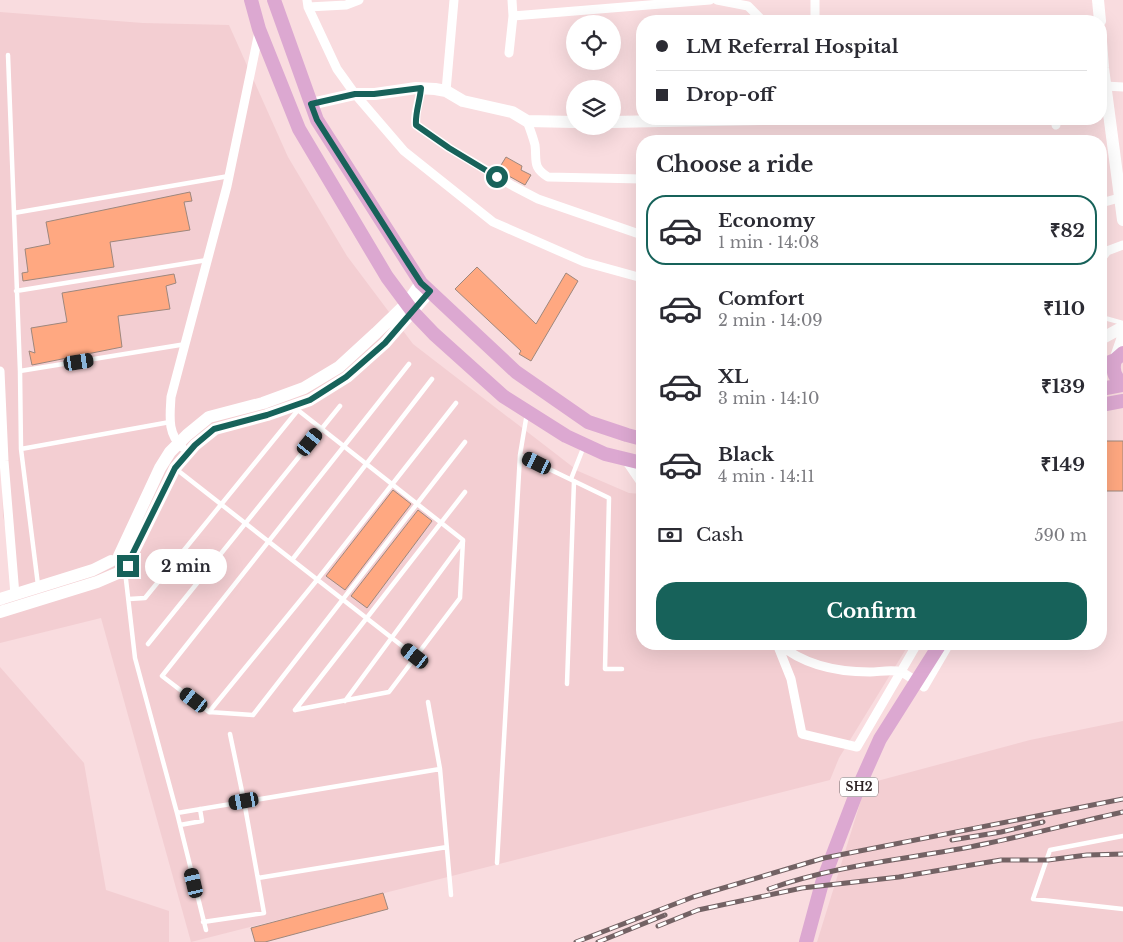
<!DOCTYPE html>
<meta charset="utf-8">
<style>
body{margin:0;font-family:"Libre Baskerville",serif;background:#f2f2f3;color:#2b2b33;height:100vh;display:flex;flex-direction:column;font-size:19px;white-space:nowrap}
*{box-sizing:border-box;margin:0}
p{font-size:16px;color:#7c7c81}
.icon{flex:none;width:28px;height:28px;fill:none;stroke:currentColor;stroke-width:2;stroke-linecap:round;stroke-linejoin:round}
.map{position:relative;flex:1;overflow:hidden}
.drawer{position:absolute;left:636px;top:135px;width:471px;height:515px;display:flex;flex-direction:column;background:#fff;border-radius:20px;box-shadow:0 5px 20px #0002}
.drawer>*{flex:none}
.banner{position:absolute;left:636px;top:15px;width:471px;height:110px;border-radius:20px;box-shadow:0 5px 20px #0002;display:grid;align-content:center;height:110px;padding:0 20px;background:#fff}
.controls{position:absolute;left:566px;top:15px;display:grid;gap:10px}
.controls a{display:grid;place-items:center;width:55px;height:55px;border-radius:50%;background:#fff;box-shadow:0 5px 20px #0002;font-size:25px}
.end{position:absolute;width:22px;height:22px;margin:-11px;border:6px solid #17625a;background:#fff;box-shadow:0 0 0 2px #fff}
.from{border-radius:50%}
.bubble{position:absolute;height:35px;border-radius:18px;background:#fff;box-shadow:0 5px 20px #0002;font-size:16px;font-weight:800;line-height:35px;text-align:center}
.car{position:absolute;width:15px;height:30px;margin:-15px -8px;border-radius:6px;box-shadow:0 0 4px 1px #0007;background:linear-gradient(#222 24%,#8ab4d8 0 40%,#222 0 76%,#8ab4d8 0 86%,#222 0)}
.banner b{display:flex;align-items:center;gap:18px;height:48px;font-size:19px}
.banner b+b{border-top:1px solid #e1e1e2}
.banner i{width:12px;height:12px;background:#2b2b33}
ul{padding:0;list-style:none}
li{display:flex;align-items:center;gap:15px;height:70px;margin:0 10px 8px;padding:0 10px;border:2px solid transparent;border-radius:20px}
li div{flex:1}
li b{display:block;font-size:19px}
li em{font-style:normal;font-weight:800}
li.selected{border-color:#17625a}
li>.icon{width:45px;height:45px;stroke-width:1.5}
h2{padding:0 20px;font-size:22px;line-height:60px}
.pay{display:flex;align-items:center;gap:12px;height:55px;padding:0 20px;font-size:19px}
.pay p{margin-inline-start:auto}
.cta{display:flex;gap:10px;margin-top:auto;padding:10px 20px}
.cta a{flex:1;height:58px;border-radius:20px;background:#17625a;color:#fff;font-size:20px;font-weight:800;line-height:58px;text-align:center}
.map>svg:first-child{display:block}
.built{fill:#f3ced2}
.building{fill:#ffa881;stroke:#9e877d}
.lines{fill:none;stroke-linecap:round;stroke-linejoin:round}
.lane{stroke:#fff;stroke-width:4.5}
.street{stroke:#fff;stroke-width:9}
.secondary{stroke:#fff;stroke-width:12}
.primary{stroke:#dca8d1;stroke-width:14}
.rail-casing{stroke:#736264;stroke-width:5}
.rail{stroke:#fff;stroke-width:3;stroke-dasharray:9;stroke-linecap:butt}
.route{stroke:#17625a;stroke-width:6}
.labels{text-anchor:middle;stroke-width:5;stroke-linejoin:round;paint-order:stroke}
.shield{fill:#fff;stroke:#6c6566;stroke-width:1}
.shield-label{font-size:12px;font-weight:bold;fill:#2d2324}
</style>
<div class="map">
<svg width="1123" height="942" viewBox="0 0 1123 942">
<rect width="100%" height="100%" fill="#f9dcdf"/>
<!-- built -->
<path class="built" d="M0,12L143,23L229,25L288,157L347,256L413,344L578,471L629,493L642,494V644H909L839,758L830,780L191,942L101,618L0,643V615L16,574L3,516L0,390Z
M0,667L84,763L106,890L169,911V942H0Z
M1123,721V942H817L866,784L1030,740Z"/>
<!-- building -->
<path class="building" d="M506,157L522,166L521,170L531,175L525,185L498,170Z
M190,192L192,201L184,202L190,230L110,242L114,267L23,281L22,273L28,272L25,249L50,244L46,222Z
M477,267L536,324L566,273L578,281L531,361L519,354L521,351L455,289Z
M174,274L176,283L166,286L170,309L118,316L122,347L32,365L29,351L35,353L31,328L67,322L62,293Z
M1101,441H1123V491H1101Z
M393,490L411,504L345,590L326,576Z
M418,510L432,521L367,608L351,596Z
M383,893L388,909L265,942H255L251,928Z"/>
<g class="lines">
<!-- lane -->
<path class="lane" d="M8,55L20,371L21,449L38,585
M14,213L229,176
M16,291L207,260
M1101,317L1123,323
M409,364L162,676L209,712L253,715L465,442
M20,371L186,344
M294,407L463,540L460,598L389,692L295,710
M21,449L170,422
M520,455L609,498L605,669H622
M176,469L415,656
M571,479L584,446
M292,560L432,379
M125,571L135,658L177,813L206,930
M129,599L145,598L298,410
M148,644L340,406
M567,684L574,481
M345,701L463,541
M428,702L440,769L451,895
M295,710L465,492
M209,712L317,580L456,403
M177,813L440,769
M180,825L202,821L200,809
M1123,836L1050,850L1033,899L1123,909
M497,863L520,455L527,413
M258,878L447,847
M203,922L264,913L244,801L230,734"/>
<!-- street -->
<path class="street" d="M307,0L308,7L337,69L355,94L404,151L493,222L584,262L642,278
M717,0L748,6L763,21
M815,0V21
M308,7L346,5L359,0
M513,16L710,0
M509,53L513,16L512,0
M1105,86L1123,87
M421,88C420,101 414,113 416,125L449,148L513,186L538,199L642,235
M446,91L454,0
M1055,119L1056,125
M527,121C530,129 533,137 535,145C537,161 532,167 548,177L642,179
M1101,203L1119,198
M1101,259L1107,251L1123,245
M0,371L4,461L15,595
M182,447C167,433 170,416 171,397L227,186L259,32
M625,459L642,484
M777,644L791,679L802,734L857,747L917,644
M779,644C804,665 838,672 870,672C879,672 893,669 901,672C908,675 917,682 924,687L949,644"/>
<!-- secondary -->
<path class="secondary" d="M1098,0L1100,21
M1101,41L1103,68L1123,220
M311,104L355,94H375L416,88L435,89L446,91L463,101L512,112L527,121L575,122
M612,122L763,119
M1101,339L1123,327
M1115,360L1123,337
M119,556L160,468L170,452L187,435L209,417L263,403L304,388L339,367L376,333L407,303L421,283
M128,563L175,468L195,445L215,429L267,415L310,400L347,377L385,343L430,291
M0,599L93,570L111,561
M0,612L97,582L118,573"/>
<!-- primary -->
<path class="primary" d="M251,0L259,29L299,129L387,277L413,312L434,334L503,396L566,436L605,454L642,463
M274,0L317,120L421,283L516,372L588,422L627,435L642,439
M1115,360C1112,370 1114,378 1123,383
M1101,366L1115,360L1123,353
M1101,389L1123,385
M1101,405L1123,401
M806,942L822,883L859,786L880,739L940,644"/>
<!-- rail casing -->
<g class="rail-casing">
<path id="rail" d="M952,840L1001,832L1043,822
M769,889C830,867 896,860 959,849C1014,839 1069,824 1123,812
M658,926L698,910L802,888L899,877L1001,860H1048L1087,855L1123,854
M576,942L693,897L824,858L1123,799
M598,942L665,915"/>
</g>
<!-- rail -->
<use href="#rail" class="rail"/>
</g>
<g class="lines">
<!-- route -->
<path class="route" d="M128,566V563L175,468L195,445L214,429L267,415L310,400L346,377L385,343L430,291L421,283L408,263L317,120L311,104L355,94H374L421,88C420,101 415,113 416,125L449,148L497,177"/>
</g>
<g class="labels">
<!-- shield labels -->
<rect class="shield" x="840" y="777.5" width="38" height="19" rx="4"/>
<g class="shield-label">
<text x="859" y="791">SH2</text>
</g>
</g>
</svg>
<div class="controls">
<a><svg class="icon" aria-label="locate" viewBox="0 0 24 24"><circle cx="12" cy="12" r="6"/><path d="M12 2v4M12 18v4M2 12h4M18 12h4"/></svg></a>
<a><svg class="icon" aria-label="layers" viewBox="0 0 24 24"><path d="M12 4l9 5-9 5-9-5zM3 14l9 5 9-5"/></svg></a>
</div>
<i class="end from" style="left:497px;top:177px"></i>
<i class="end" style="left:128px;top:566px"></i>
<div class="bubble" style="left:145px;top:549px;width:82px">2 min</div>
<i class="car" style="left:79px;top:362px;rotate:81deg"></i>
<i class="car" style="left:310px;top:442px;rotate:39deg"></i>
<i class="car" style="left:537px;top:463px;rotate:296deg"></i>
<i class="car" style="left:415px;top:656px;rotate:308deg"></i>
<i class="car" style="left:194px;top:700px;rotate:307deg"></i>
<i class="car" style="left:244px;top:801px;rotate:260deg"></i>
<i class="car" style="left:194px;top:883px;rotate:347deg"></i>
<div class="banner">
<b><i class="from"></i>LM Referral Hospital</b>
<b><i></i>Drop-off</b>
</div>
<section class="drawer">
<h2>Choose a ride</h2>
<ul>
<li class="selected"><svg class="icon" aria-label="car" viewBox="0 0 24 24"><path d="M5 17H2v-5l4-1 3-4h7l3 4 3 1v5h-3M9 17h6M6 11h13"/><circle cx="7" cy="17" r="2"/><circle cx="17" cy="17" r="2"/></svg><div><b>Economy</b><p>1 min · 14:08</p></div><em>₹82</em></li>
<li><svg class="icon" aria-label="car" viewBox="0 0 24 24"><path d="M5 17H2v-5l4-1 3-4h7l3 4 3 1v5h-3M9 17h6M6 11h13"/><circle cx="7" cy="17" r="2"/><circle cx="17" cy="17" r="2"/></svg><div><b>Comfort</b><p>2 min · 14:09</p></div><em>₹110</em></li>
<li><svg class="icon" aria-label="car" viewBox="0 0 24 24"><path d="M5 17H2v-5l4-1 3-4h7l3 4 3 1v5h-3M9 17h6M6 11h13"/><circle cx="7" cy="17" r="2"/><circle cx="17" cy="17" r="2"/></svg><div><b>XL</b><p>3 min · 14:10</p></div><em>₹139</em></li>
<li><svg class="icon" aria-label="car" viewBox="0 0 24 24"><path d="M5 17H2v-5l4-1 3-4h7l3 4 3 1v5h-3M9 17h6M6 11h13"/><circle cx="7" cy="17" r="2"/><circle cx="17" cy="17" r="2"/></svg><div><b>Black</b><p>4 min · 14:11</p></div><em>₹149</em></li>
</ul>
<div class="pay"><svg class="icon" aria-label="cash" viewBox="0 0 24 24"><path d="M3 7h18v10H3z"/><circle cx="12" cy="12" r="2"/></svg>Cash<p>590 m</p></div>
<div class="cta"><a>Confirm</a></div>
</section>
</div>
